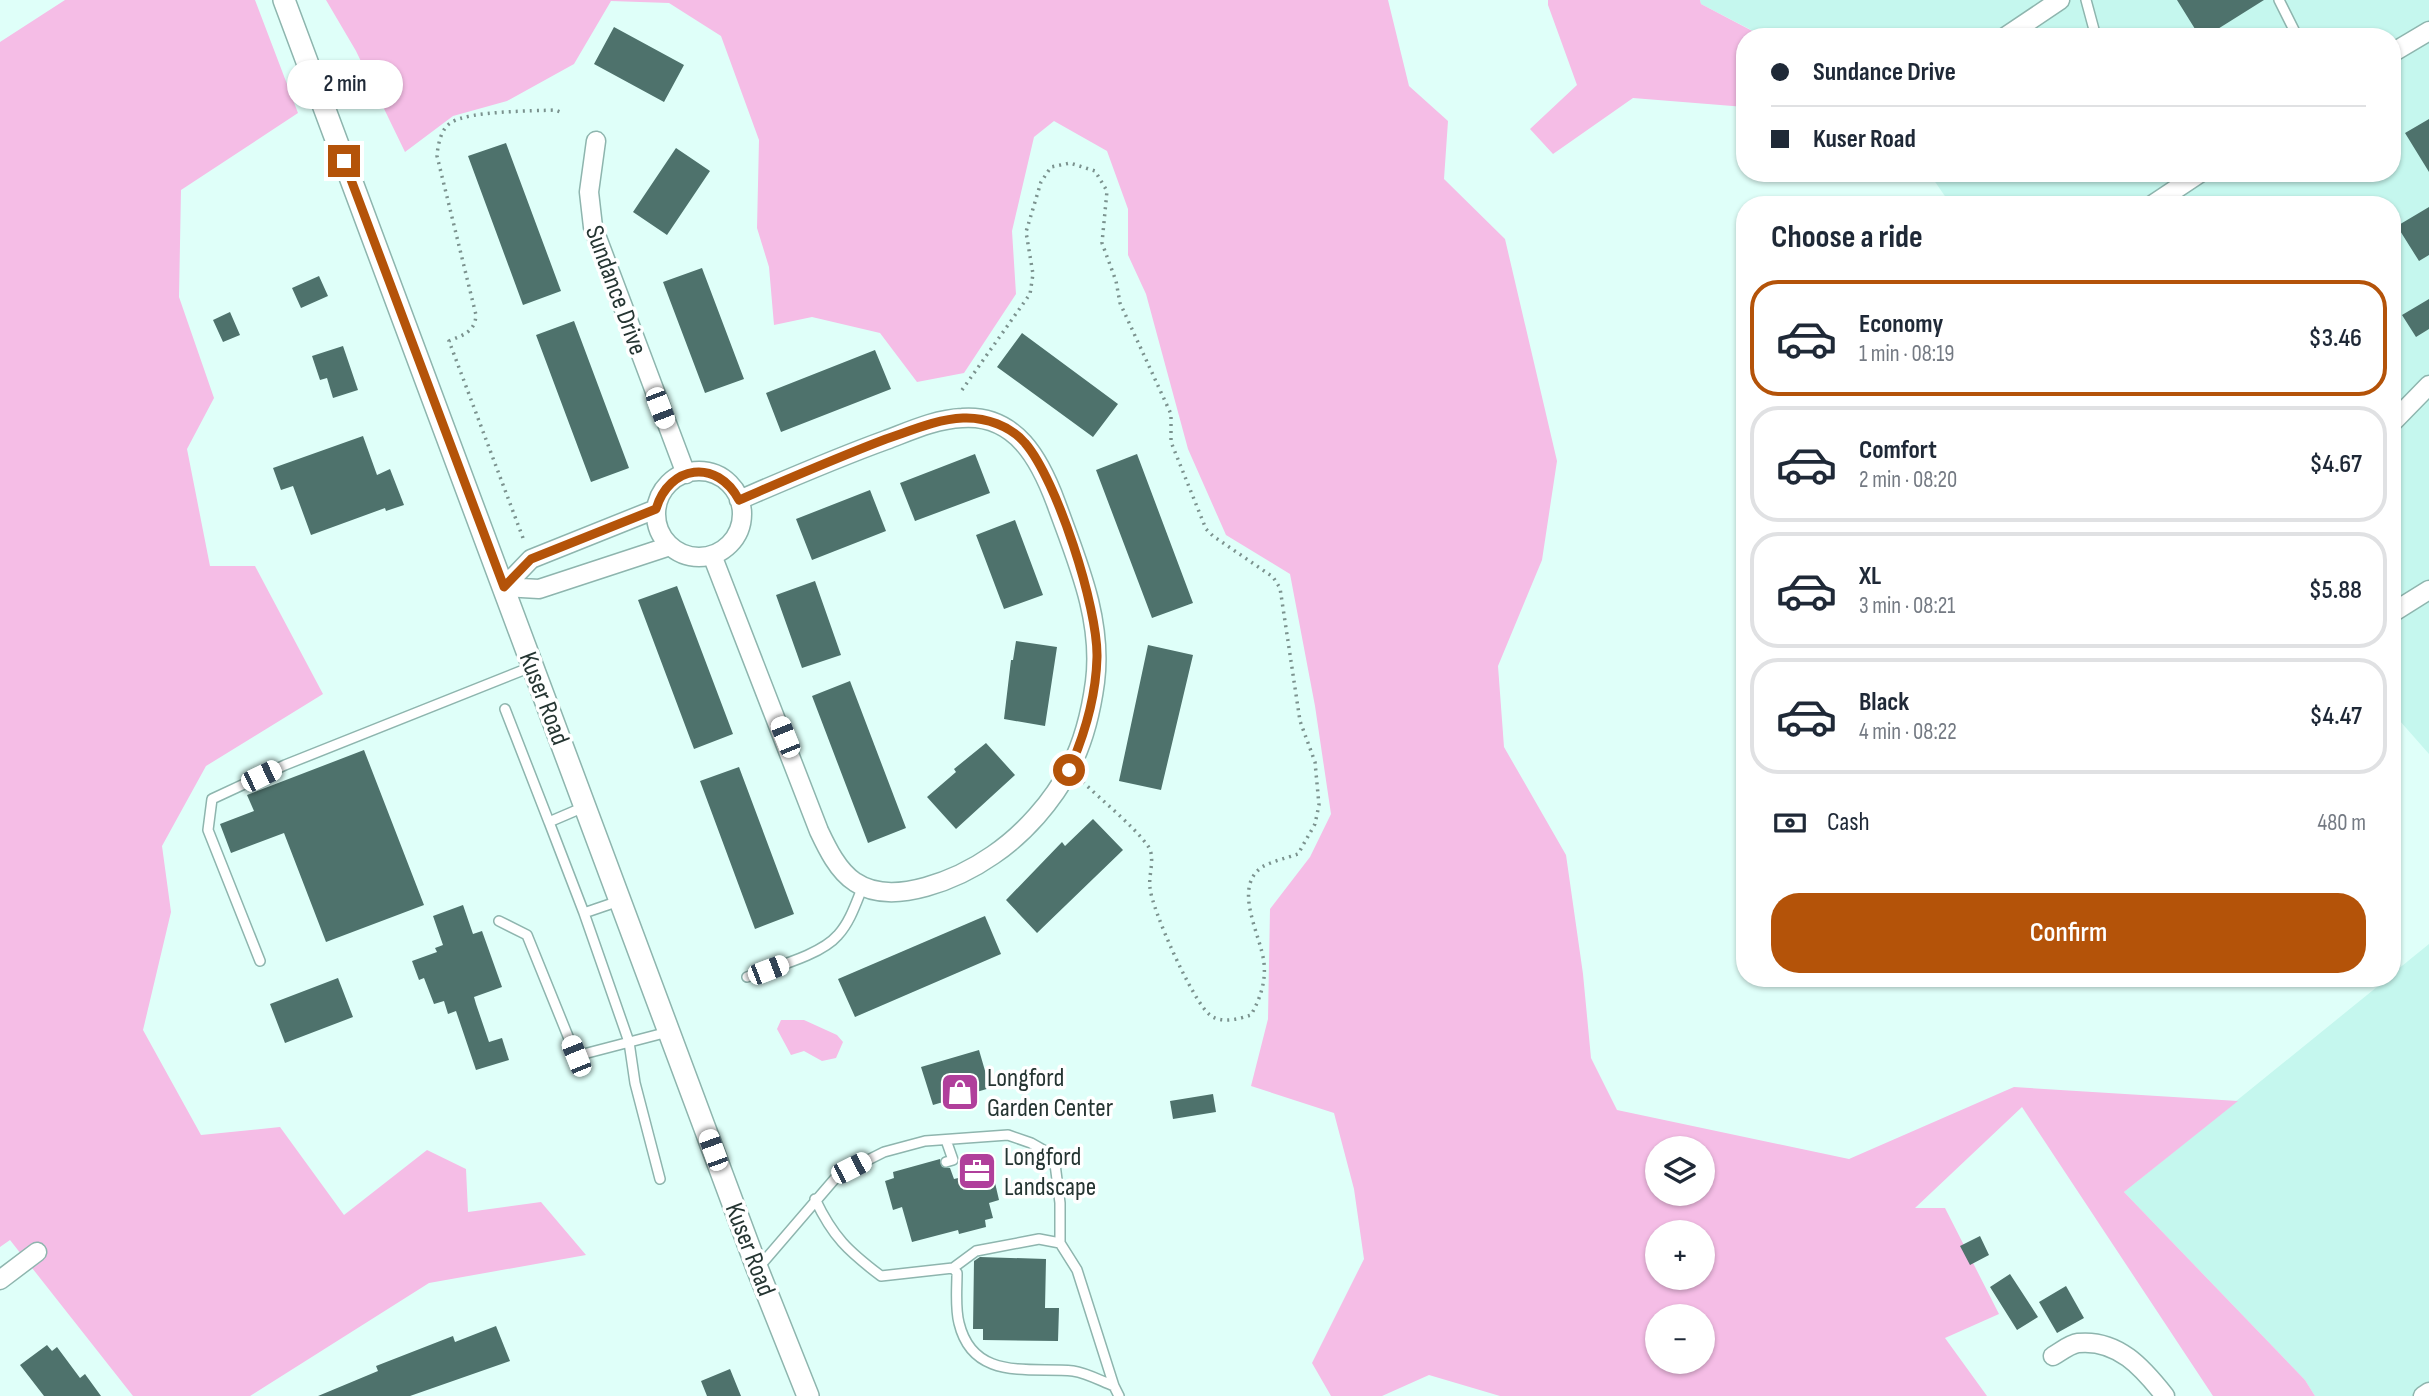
<!DOCTYPE html>
<meta charset="utf-8">
<style>
body{margin:0;font-family:"Sofia Sans Condensed",sans-serif;background:#f6f6f7;color:#1f2937;height:100vh;display:flex;flex-direction:column;font-size:26px;white-space:nowrap}
*{box-sizing:border-box;margin:0}
p{font-size:23px;color:#747a83}
.icon{flex:none;width:38px;height:38px;fill:none;stroke:currentColor;stroke-width:2;stroke-linecap:round;stroke-linejoin:round}
.map{position:relative;flex:1;overflow:hidden}
.details{position:absolute;left:1736px;top:196px;width:665px;height:791px;display:flex;flex-direction:column;background:#fff;border-radius:28px;box-shadow:0 2px 5px #0004}
.details>*{flex:none}
.hud{position:absolute;left:1736px;top:28px;width:665px;height:154px;border-radius:28px;box-shadow:0 2px 5px #0004;display:grid;align-content:center;height:154px;padding:0 35px;background:#fff}
.fabs{position:absolute;left:1645px;top:1136px;display:grid;gap:14px}
.fabs a{display:grid;place-items:center;width:70px;height:70px;border-radius:50%;background:#fff;box-shadow:0 2px 5px #0004;font-size:35px}
.end{position:absolute;width:32px;height:32px;margin:-16px;border:9px solid #b45309;background:#fff;box-shadow:0 0 0 4px #fff}
.from{border-radius:50%}
.bubble{position:absolute;height:49px;border-radius:24px;background:#fff;box-shadow:0 2px 5px #0004;font-size:23px;font-weight:600;line-height:49px;text-align:center}
.car{position:absolute;width:21px;height:42px;margin:-21px -10px;border-radius:9px;box-shadow:0 0 5px 2px #0007;background:linear-gradient(#fff 24%,#345 0 40%,#fff 0 76%,#345 0 86%,#fff 0)}
.hud b{display:flex;align-items:center;gap:24px;height:66px;font-size:26px}
.hud b+b{border-top:2px solid #e0e1e3}
.hud i{width:18px;height:18px;background:#1f2937}
ul{padding:0;list-style:none}
li{display:flex;align-items:center;gap:21px;height:116px;margin:0 14px 10px;padding:0 21px;border:4px solid #e0e1e3;border-radius:28px}
li div{flex:1}
li b{display:block;font-size:26px}
li em{font-style:normal;font-weight:600}
li.active{border-color:#b45309}
li>.icon{width:63px;height:63px;stroke-width:1.5}
h2{padding:0 35px;font-size:32px;line-height:84px}
.pay{display:flex;align-items:center;gap:18px;height:77px;padding:0 35px;font-size:26px}
.pay p{margin-inline-start:auto}
.action{display:flex;gap:14px;margin-top:auto;padding:14px 35px}
.action a{flex:1;height:80px;border-radius:28px;background:#b45309;color:#fff;font-size:28px;font-weight:600;line-height:80px;text-align:center}
.map>svg:first-child{display:block}
.built{fill:#c5f7ee}
.green{fill:#f5bde6;fill-rule:evenodd}
.building{fill:#4e726c}
.lines{fill:none;stroke-linecap:round;stroke-linejoin:round}
.service-casing{stroke:#8eb5ae;stroke-width:12}
.minor-casing{stroke:#8eb5ae;stroke-width:21}
.tertiary-casing{stroke:#8eb5ae;stroke-width:24}
.path{stroke:#7b928e;stroke-width:3.5;stroke-dasharray:2 5;stroke-linecap:butt}
.service{stroke:#fff;stroke-width:9}
.minor{stroke:#fff;stroke-width:18}
.tertiary{stroke:#fff;stroke-width:21}
.route{stroke:#b45309;stroke-width:9}
.labels{text-anchor:middle;stroke-width:7;stroke-linejoin:round;paint-order:stroke}
.street-label{font-size:26px;fill:#253532;stroke:#fff}
.poi-label{font-size:26px;fill:#253532;stroke:#fff;text-anchor:start}
</style>
<div class="map">
<svg width="2429" height="1396" viewBox="0 0 2429 1396">
<rect width="100%" height="100%" fill="#dffff9"/>
<!-- built -->
<path class="built" d="M1700,0H2429V754L2392,712V205H1951L1929,173H2392V37H1771L1761,35L1701,4Z
M2429,944V1396H2315L2305,1380L2124,1192L2388,978H2392V974Z"/>
<!-- green -->
<path class="green" d="M65,0H255L298,113L181,190L179,297L214,398L187,449L210,566H255L323,694L206,766L162,846L171,912L143,1030L201,1135L280,1127L344,1215L427,1150L466,1169L468,1212L541,1202L586,1255L429,1283L250,1396H133L10,1240L0,1247V42Z
M326,0H1388L1409,86L1448,121L1444,179L1505,239L1557,461L1542,560L1498,666L1504,747L1566,855L1583,974L1591,1058L1617,1110L1849,1159L2014,1087L2238,1101L2124,1192L2305,1380L2315,1396H2213L2022,1107L1915,1208H1945L1999,1314L1945,1338L1987,1396H1500L1429,1375L1382,1396H1331L1312,1363L1364,1259L1354,1189L1334,1113L1251,1086L1268,1019L1270,909L1310,857L1331,814L1315,706L1290,574L1226,535L1188,449L1146,294L1128,255V209L1107,151L1054,121L1034,137L1012,231L1016,294L964,373L917,382L880,333L812,317L774,325L769,267L757,228L759,140L721,36L669,3L611,1L574,64L507,101L453,116L405,152L356,51ZM1657,1148H1703V1194H1657ZM1657,1232H1703V1278H1657ZM1657,1316H1703V1362H1657Z
M1548,0H1700L1701,4L1760,35L1771,37H1745V107L1633,98L1553,154L1530,129L1577,85L1548,5Z
M781,1020H804L837,1035L843,1042L836,1058L822,1061L804,1051L791,1055L777,1029Z"/>
<!-- building -->
<path class="building" d="M2177,0H2264L2205,37H2200Z
M614,27L684,65L664,102L594,64Z
M2429,119V172L2405,133Z
M506,143L561,291L523,305L468,156Z
M676,148L710,171L667,235L633,212Z
M2429,207V255L2419,261L2397,226Z
M702,268L744,379L705,393L663,282Z
M319,276L328,296L301,308L292,288Z
M2429,299V329L2416,337L2402,315Z
M230,312L240,335L223,342L213,320Z
M574,321L629,468L591,482L536,335Z
M1022,333L1118,404L1093,437L997,367Z
M343,346L358,390L333,398L327,378L320,380L312,356Z
M875,350L891,389L781,432L766,393Z
M363,436L377,475L390,469L404,505L386,511L385,508L311,535L293,486L281,490L273,468Z
M975,454L990,493L915,521L900,483Z
M1137,454L1193,603L1152,618L1096,470Z
M870,490L886,531L812,560L796,519Z
M1015,520L1043,595L1004,609L976,535Z
M815,581L841,655L802,668L776,595Z
M677,586L733,734L694,749L638,600Z
M1016,641L1057,647L1045,726L1004,719L1011,660H1013Z
M1148,645L1193,655L1161,790L1119,781Z
M850,681L906,828L868,843L812,696Z
M986,743L1015,775L956,829L927,797L956,772L954,769Z
M364,750L424,905L326,942L284,833L231,853L220,824L254,811L247,795Z
M739,767L794,914L755,929L700,781Z
M1093,819L1123,850L1037,933L1006,900L1062,842L1065,846Z
M463,905L473,934L482,931L502,987L474,997L476,1004L489,1042L502,1038L509,1060L476,1070L456,1011L448,1014L444,1001L434,1004L424,978L419,980L412,961L437,952L435,948L443,945L433,916Z
M985,916L1001,954L855,1017L838,979Z
M338,978L353,1017L285,1043L270,1004Z
M979,1050L990,1088L933,1105L921,1067Z
M1213,1094L1216,1112L1173,1119L1170,1101Z
M940,1159L942,1167L950,1168L954,1179L992,1170L999,1200L989,1203L993,1218L985,1220L986,1227L959,1234L958,1230L912,1242L902,1207L893,1210L885,1181L894,1178L893,1172Z
M1980,1236L1989,1255L1970,1265L1960,1246Z
M980,1257L1046,1259L1045,1308H1059L1058,1341L983,1340V1329H973L974,1261Z
M2010,1274L2038,1317L2017,1330L1990,1287Z
M2066,1286L2084,1318L2057,1333L2039,1302Z
M496,1326L510,1361L410,1396H318L378,1371L376,1366L453,1336L455,1342Z
M47,1345L52,1351L57,1347L80,1378L85,1374L101,1396H44L20,1365Z
M730,1369L741,1396H707L701,1381Z"/>
<g class="lines">
<!-- service casing -->
<g class="service-casing">
<path id="service" d="M2086,0L2096,37
M2279,0L2294,30L2291,37
M505,709L549,822
M584,807L549,822L584,913
M619,901L584,913L629,1042L635,1083L660,1179
M499,921L527,935L576,1056L668,1032
M260,961L208,830L212,799L285,765L531,667
M747,977C773,967 820,956 838,935C850,922 856,903 863,886
M946,1162L953,1160L946,1140
M815,1199C833,1237 848,1251 881,1276L953,1268L957,1273C957,1289 955,1308 959,1323C973,1381 1028,1367 1073,1371C1087,1373 1101,1381 1114,1386L1119,1396
M759,1267L838,1175L884,1152L925,1141L1008,1135L1031,1143L1045,1151L1055,1164L1060,1203V1243
M953,1268L976,1251L1039,1239L1060,1243L1077,1270L1114,1386"/>
</g>
<!-- minor casing -->
<g class="minor-casing">
<path id="minor" d="M2005,37L2060,0
M2392,53L2429,31
M596,141L589,192L593,227L686,474
M2152,205L2200,173
M2392,423L2429,385
M656 514a43 43 0 1 1 86 0a43 43 0 1 1-86 0Z
M712,555L819,831C827,848 838,871 855,882C893,908 960,878 993,855C1024,834 1053,801 1070,768C1084,741 1091,712 1095,682C1103,619 1077,561 1056,503C1040,460 1016,414 962,418C936,419 910,431 886,440C836,458 788,479 739,500
M504,587L531,559L656,509
M504,587L539,589L670,546
M2392,613L2429,590
M0,1280L37,1252
M2053,1356C2060,1352 2070,1344 2078,1343C2118,1339 2143,1368 2165,1396
M2423,1396L2429,1392"/>
</g>
<!-- tertiary casing -->
<g class="tertiary-casing">
<path id="tertiary" d="M284,0L757,1268L808,1396"/>
</g>
<!-- path -->
<path class="path" d="M962,390L1030,294L1033,274L1026,232L1041,182L1051,167L1070,163L1095,171L1107,191L1102,243L1116,281L1120,303L1171,414V442L1206,529L1213,536L1273,577L1280,588L1300,721L1315,762L1319,805L1315,824L1298,854C1287,858 1272,861 1262,867C1232,888 1261,935 1264,963C1266,982 1260,999 1251,1015C1239,1019 1221,1024 1210,1015C1193,1002 1152,910 1150,888C1148,875 1156,858 1148,846C1132,824 1102,801 1082,781
M523,538L449,341C463,335 475,332 476,315L437,156C438,144 441,128 452,122C470,111 532,111 555,110L563,113"/>
<!-- service -->
<use href="#service" class="service"/>
<!-- minor -->
<use href="#minor" class="minor"/>
<!-- tertiary -->
<use href="#tertiary" class="tertiary"/>
</g>
<g class="lines">
<!-- route -->
<path class="route" d="M344,161L504,587L531,559L656,509C669,465 717,458 739,500C788,479 836,458 886,439C910,431 937,419 963,418C985,417 1011,426 1025,443C1057,480 1098,608 1097,657C1096,697 1085,734 1069,770"/>
</g>
<!-- icons -->
<defs>
<g id="shop-square" transform="scale(2.0125)"><rect x="-9" y="-9" width="18" height="18" rx="4" fill="#b03f9b" stroke="#fff"/><path d="M-5-2.5h2.3a2.7 3.5 0 0 1 5.4 0H5L5.5 6h-11ZM-1.5-2.5h3a1.5 2.3 0 0 0-3 0Z" fill="#fff"/></g>
<g id="office-square" transform="scale(2.0125)"><rect x="-9" y="-9" width="18" height="18" rx="4" fill="#b03f9b" stroke="#fff"/><path d="M-6-3h4V-5.5h4V-3h4V5H-6ZM-1-4.5V-3h2v-1.5ZM-6 0V1H6V0Z" fill="#fff"/></g>
</defs>
<g fill-rule="evenodd">
<use href="#shop-square" x="960" y="1092"/>
<use href="#office-square" x="977" y="1171"/>
</g>
<g class="labels">
<!-- street labels -->
<g class="street-label">
<text transform="translate(617 290) rotate(70)" y="9">Sundance Drive</text>
<text transform="translate(545 698) rotate(69)" y="9">Kuser Road</text>
<text transform="translate(751 1249) rotate(69)" y="9">Kuser Road</text>
</g>
<!-- poi labels -->
<g class="poi-label">
<text x="987" y="1086">Longford<tspan x="987" dy="30">Garden Center</tspan></text>
<text x="1004" y="1165">Longford<tspan x="1004" dy="30">Landscape</tspan></text>
</g>
</g>
</svg>
<div class="fabs">
<a><svg class="icon" aria-label="layers" viewBox="0 0 24 24"><path d="M12 4l9 5-9 5-9-5zM3 14l9 5 9-5"/></svg></a>
<a>+</a>
<a>−</a>
</div>
<i class="end from" style="left:1069px;top:770px"></i>
<i class="end" style="left:344px;top:161px"></i>
<div class="bubble" style="left:287px;top:60px;width:116px">2 min</div>
<i class="car" style="left:660px;top:408px;rotate:159deg"></i>
<i class="car" style="left:785px;top:737px;rotate:338deg"></i>
<i class="car" style="left:261px;top:776px;rotate:64deg"></i>
<i class="car" style="left:768px;top:970px;rotate:69deg"></i>
<i class="car" style="left:576px;top:1056px;rotate:338deg"></i>
<i class="car" style="left:713px;top:1150px;rotate:340deg"></i>
<i class="car" style="left:851px;top:1168px;rotate:63deg"></i>
<div class="hud">
<b><i class="from"></i>Sundance Drive</b>
<b><i></i>Kuser Road</b>
</div>
<section class="details">
<h2>Choose a ride</h2>
<ul>
<li class="active"><svg class="icon" aria-label="car" viewBox="0 0 24 24"><path d="M5 17H2v-5l4-1 3-4h7l3 4 3 1v5h-3M9 17h6M6 11h13"/><circle cx="7" cy="17" r="2"/><circle cx="17" cy="17" r="2"/></svg><div><b>Economy</b><p>1 min · 08:19</p></div><em>$3.46</em></li>
<li><svg class="icon" aria-label="car" viewBox="0 0 24 24"><path d="M5 17H2v-5l4-1 3-4h7l3 4 3 1v5h-3M9 17h6M6 11h13"/><circle cx="7" cy="17" r="2"/><circle cx="17" cy="17" r="2"/></svg><div><b>Comfort</b><p>2 min · 08:20</p></div><em>$4.67</em></li>
<li><svg class="icon" aria-label="car" viewBox="0 0 24 24"><path d="M5 17H2v-5l4-1 3-4h7l3 4 3 1v5h-3M9 17h6M6 11h13"/><circle cx="7" cy="17" r="2"/><circle cx="17" cy="17" r="2"/></svg><div><b>XL</b><p>3 min · 08:21</p></div><em>$5.88</em></li>
<li><svg class="icon" aria-label="car" viewBox="0 0 24 24"><path d="M5 17H2v-5l4-1 3-4h7l3 4 3 1v5h-3M9 17h6M6 11h13"/><circle cx="7" cy="17" r="2"/><circle cx="17" cy="17" r="2"/></svg><div><b>Black</b><p>4 min · 08:22</p></div><em>$4.47</em></li>
</ul>
<div class="pay"><svg class="icon" aria-label="cash" viewBox="0 0 24 24"><path d="M3 7h18v10H3z"/><circle cx="12" cy="12" r="2"/></svg>Cash<p>480 m</p></div>
<div class="action"><a>Confirm</a></div>
</section>
</div>
